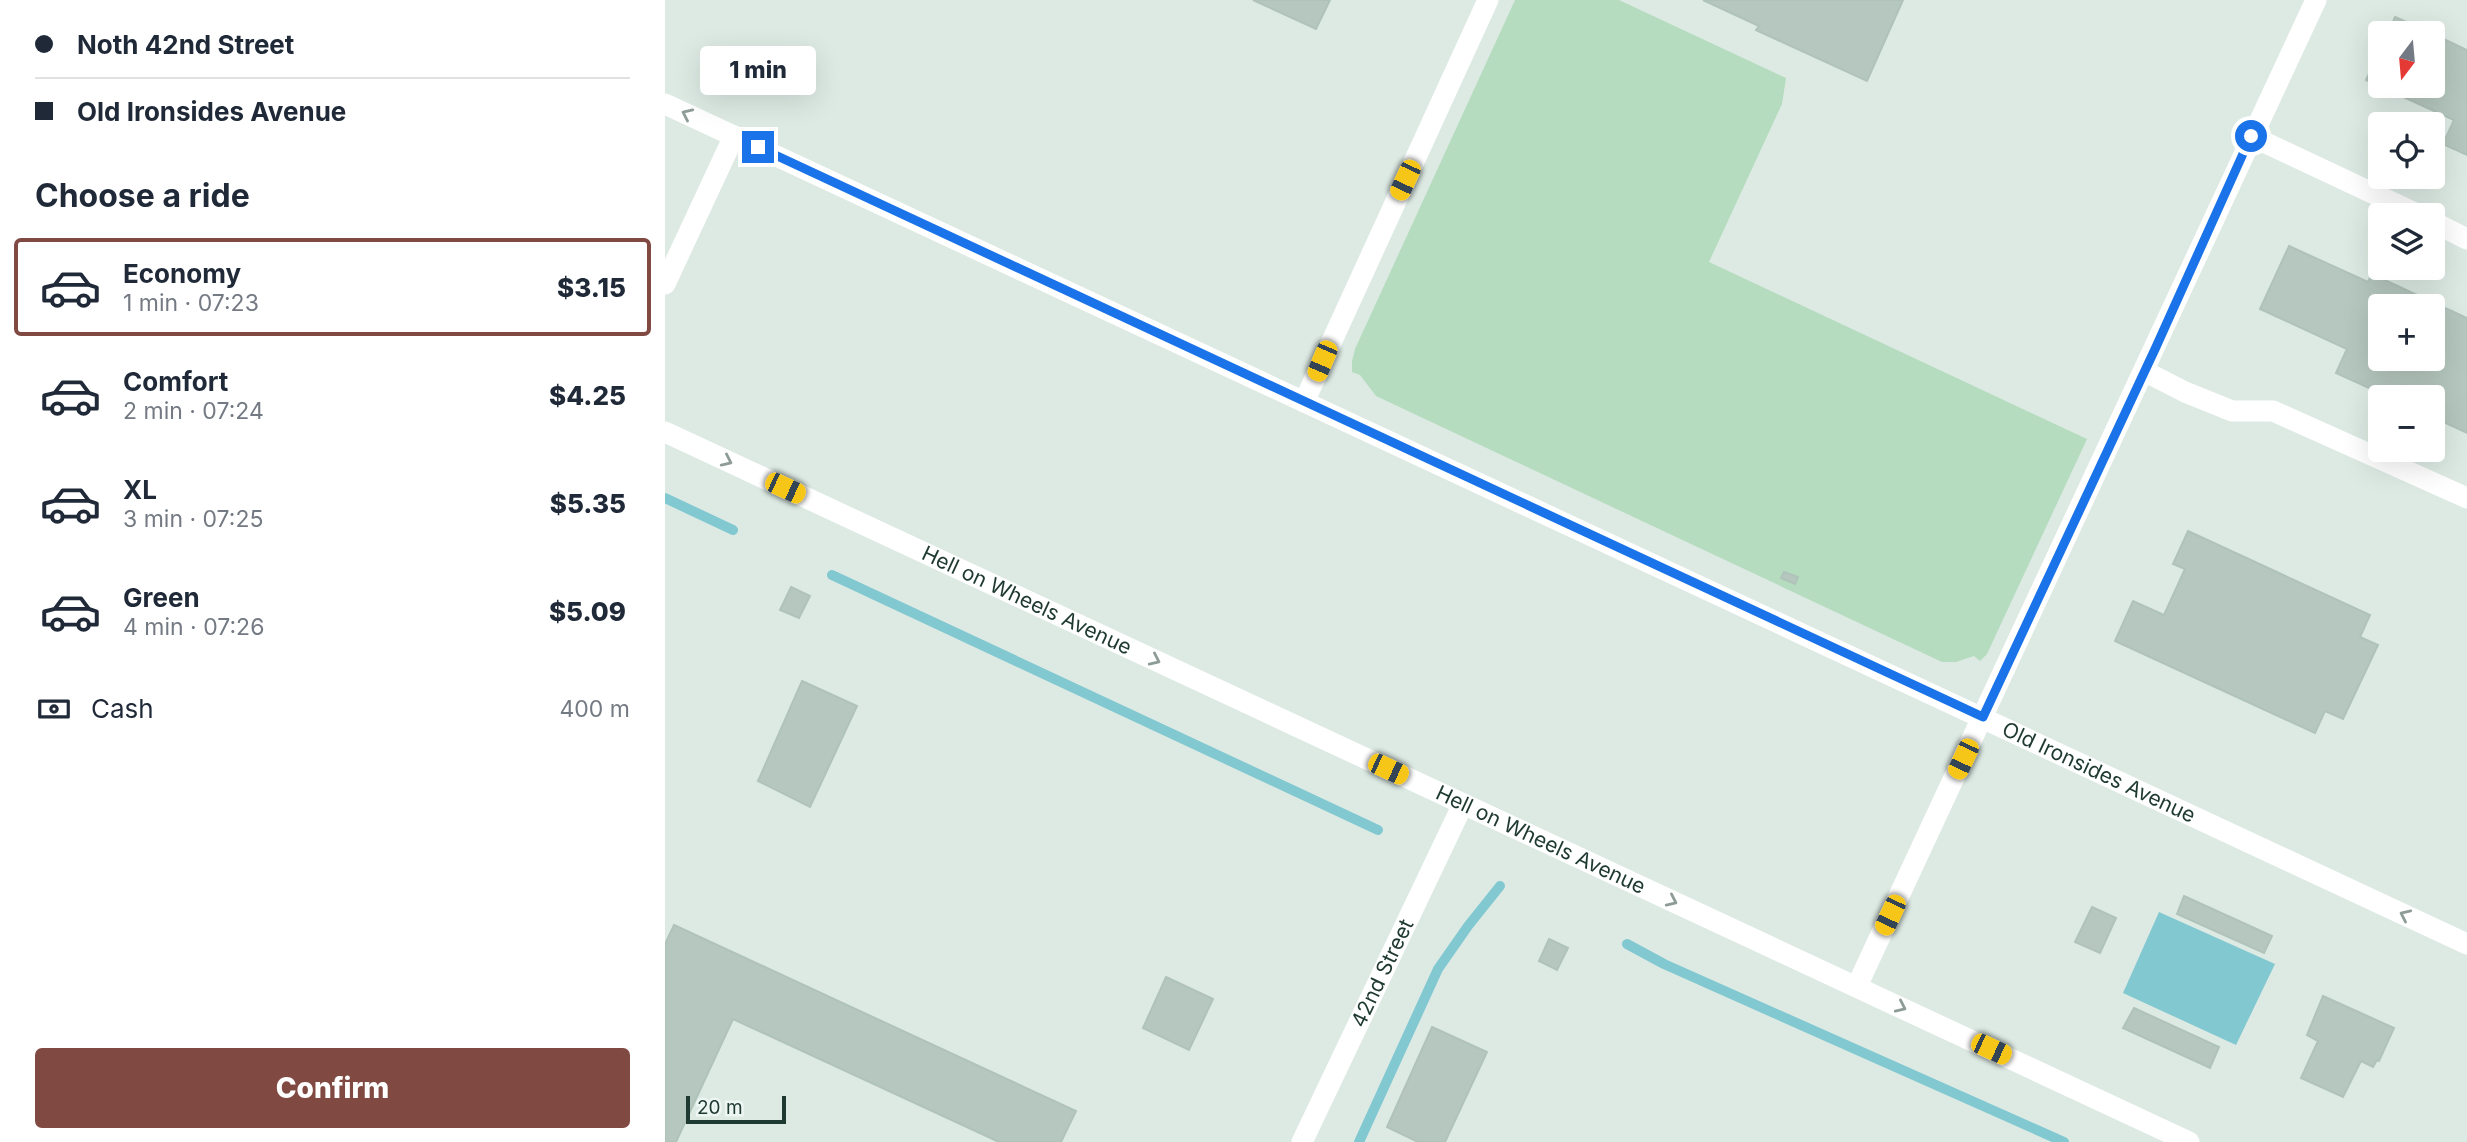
<!DOCTYPE html>
<meta charset="utf-8">
<style>
body{margin:0;font-family:Inter,sans-serif;background:#f2f2f3;color:#1f2937;height:100vh;display:flex;flex-direction:column;font-size:26px;white-space:nowrap}
*{box-sizing:border-box;margin:0}
p{font-size:23px;color:#747a83}
.icon{flex:none;width:38px;height:38px;fill:none;stroke:currentColor;stroke-width:2;stroke-linecap:round;stroke-linejoin:round}
.map{position:relative;flex:1;overflow:hidden}
.drawer{display:flex;flex-direction:column;background:#fff;width:665px}
.drawer>*{flex:none}
.top-card{display:grid;align-content:center;height:154px;padding:0 35px;background:#fff}
.needle{width:46px;rotate:196deg}
.fabs{position:absolute;left:1703px;top:21px;display:grid;gap:14px}
.fabs a{display:grid;place-items:center;width:77px;height:77px;border-radius:7px;background:#fff;box-shadow:0 7px 28px #0002;font-size:35px}
.scale{position:absolute;left:21px;bottom:18px;width:100px;box-sizing:border-box;padding-left:7px;border:4px solid #1e3931;border-top:0;font-size:19px;line-height:24px;white-space:nowrap;color:#1e3931;-webkit-text-stroke:5px #edf6f2;paint-order:stroke}
.end{position:absolute;width:32px;height:32px;margin:-16px;border:9px solid #1a73e8;background:#fff;box-shadow:0 0 0 4px #fff}
.from{border-radius:50%}
.bubble{position:absolute;height:49px;border-radius:7px;background:#fff;box-shadow:0 7px 28px #0002;font-size:23px;font-weight:800;line-height:49px;text-align:center}
.car{position:absolute;width:21px;height:42px;margin:-21px -10px;border-radius:9px;box-shadow:0 0 5px 2px #0007;background:linear-gradient(#f5c518 24%,#345 0 40%,#f5c518 0 76%,#345 0 86%,#f5c518 0)}
.top-card b{display:flex;align-items:center;gap:24px;height:66px;font-size:26px}
.top-card b+b{border-top:2px solid #e0e1e3}
.top-card i{width:18px;height:18px;background:#1f2937}
ul{padding:0;list-style:none}
li{display:flex;align-items:center;gap:21px;height:98px;margin:0 14px 10px;padding:0 21px;border:4px solid transparent;border-radius:7px}
li div{flex:1}
li b{display:block;font-size:26px}
li em{font-style:normal;font-weight:800}
li.on{border-color:#804a42}
li>.icon{width:63px;height:63px;stroke-width:1.5}
h2{padding:0 35px;font-size:32px;line-height:84px}
.pay{display:flex;align-items:center;gap:18px;height:77px;padding:0 35px;font-size:26px}
.pay p{margin-inline-start:auto}
.primary-button{display:flex;gap:14px;margin-top:auto;padding:14px 35px}
.primary-button a{flex:1;height:80px;border-radius:7px;background:#804a42;color:#fff;font-size:28px;font-weight:800;line-height:80px;text-align:center}
main{display:flex;flex:1;min-height:0}
.map>svg:first-child{display:block}
.green{fill:#b5dcbe}
.water{fill:#82c8d1}
.lines{fill:none;stroke-linecap:round;stroke-linejoin:round}
.stream{stroke:#82c8d1;stroke-width:10}
.building{fill:#b5c7bf;stroke:#b0c3ba;stroke-width:2;fill-rule:evenodd}
.minor{stroke:#fff;stroke-width:21}
.oneway{stroke:#8e9c98}
.route{stroke:#1a73e8;stroke-width:9}
.labels{text-anchor:middle;stroke-width:7;stroke-linejoin:round;paint-order:stroke}
.street-label{font-size:21px;fill:#1e3931;stroke:#edf6f2}
</style>
<main>
<section class="drawer">
<div class="top-card">
<b><i class="from"></i>Noth 42nd Street</b>
<b><i></i>Old Ironsides Avenue</b>
</div>
<h2>Choose a ride</h2>
<ul>
<li class="on"><svg class="icon" aria-label="car" viewBox="0 0 24 24"><path d="M5 17H2v-5l4-1 3-4h7l3 4 3 1v5h-3M9 17h6M6 11h13"/><circle cx="7" cy="17" r="2"/><circle cx="17" cy="17" r="2"/></svg><div><b>Economy</b><p>1 min · 07:23</p></div><em>$3.15</em></li>
<li><svg class="icon" aria-label="car" viewBox="0 0 24 24"><path d="M5 17H2v-5l4-1 3-4h7l3 4 3 1v5h-3M9 17h6M6 11h13"/><circle cx="7" cy="17" r="2"/><circle cx="17" cy="17" r="2"/></svg><div><b>Comfort</b><p>2 min · 07:24</p></div><em>$4.25</em></li>
<li><svg class="icon" aria-label="car" viewBox="0 0 24 24"><path d="M5 17H2v-5l4-1 3-4h7l3 4 3 1v5h-3M9 17h6M6 11h13"/><circle cx="7" cy="17" r="2"/><circle cx="17" cy="17" r="2"/></svg><div><b>XL</b><p>3 min · 07:25</p></div><em>$5.35</em></li>
<li><svg class="icon" aria-label="car" viewBox="0 0 24 24"><path d="M5 17H2v-5l4-1 3-4h7l3 4 3 1v5h-3M9 17h6M6 11h13"/><circle cx="7" cy="17" r="2"/><circle cx="17" cy="17" r="2"/></svg><div><b>Green</b><p>4 min · 07:26</p></div><em>$5.09</em></li>
</ul>
<div class="pay"><svg class="icon" aria-label="cash" viewBox="0 0 24 24"><path d="M3 7h18v10H3z"/><circle cx="12" cy="12" r="2"/></svg>Cash<p>400 m</p></div>
<div class="primary-button"><a>Confirm</a></div>
</section>
<div class="map">
<svg width="1802" height="1142" viewBox="0 0 1802 1142">
<rect width="100%" height="100%" fill="#ddeae4"/>
<!-- green -->
<path class="green" d="M850,0H954L1121,78L1117,104L1044,262L1422,439L1322,654L1315,661L1309,656L1291,662H1277L711,396L695,375L687,372V361L690,349Z"/>
<!-- water -->
<path class="water" d="M1494,912L1610,964L1571,1045L1458,993Z"/>
<g class="lines">
<!-- stream -->
<path class="stream" d="M0,498L68,530
M167,575L713,830
M962,944L999,964L1399,1142
M694,1142L773,969L803,926L835,886"/>
</g>
<!-- building -->
<path class="building" d="M588,0H665L651,29Z
M1038,0H1238L1202,81L1091,30L1094,26Z
M1730,17L1766,33H1723Z
M1768,34L1802,50V155L1778,144L1789,120L1701,80L1715,51V86H1768Z
M1624,246L1703,282L1707,274L1802,318V433L1768,417V397H1724L1671,373L1682,349L1595,309ZM1715,306H1768V359H1715Z
M1523,531L1705,615L1695,637L1713,645L1678,719L1660,711L1650,733L1450,641L1468,601L1499,615L1520,569L1508,564Z
M1119,572L1133,577L1130,584L1116,578Z
M126,587L145,596L134,618L115,610Z
M137,681L192,706L145,807L93,781Z
M1519,896L1607,936L1599,953L1512,914Z
M1427,907L1451,918L1435,953L1410,942Z
M9,925L411,1111L396,1142H334L68,1019L11,1142H0V944Z
M884,939L903,948L892,970L874,961Z
M501,977L548,999L524,1050L478,1028Z
M1658,996L1729,1028L1714,1061L1712,1060L1708,1067L1696,1061L1678,1097L1636,1078L1653,1041L1642,1035Z
M1469,1008L1554,1047L1545,1068L1458,1028Z
M767,1027L822,1052L780,1142H753L722,1127Z"/>
<g class="lines">
<!-- minor -->
<g class="minor">
<path id="s1" d="M0,104L1802,944"/>
<path d="M1586,136L1754,215"/>
<path d="M1768,222L1802,239"/>
<path d="M0,284L69,136"/>
<path d="M1479,371L1520,392L1567,411H1608L1802,498"/>
<path d="M639,402L823,0"/>
<path id="s2" d="M0,432L1524,1142"/>
<path d="M1192,986L1651,0"/>
<path id="s3" d="M637,1142L798,804"/>
</g>
</g>
<!-- one-way arrows -->
<defs><path id="oneway-chevron" d="M-2-3.5L2.5 0L-2 3.5" fill="none" stroke-width="1.6" stroke-linecap="round" stroke-linejoin="round" transform="scale(1.75)"/></defs>
<g class="oneway">
<use href="#oneway-chevron" transform="translate(22 114) rotate(-155)"/>
<use href="#oneway-chevron" transform="translate(62 461) rotate(25)"/>
<use href="#oneway-chevron" transform="translate(490 660) rotate(25)"/>
<use href="#oneway-chevron" transform="translate(1007 901) rotate(25)"/>
<use href="#oneway-chevron" transform="translate(1740 915) rotate(-155)"/>
<use href="#oneway-chevron" transform="translate(1236 1007) rotate(25)"/>
</g>
<g class="lines">
<!-- route -->
<path class="route" d="M93,147L1318,717L1491,347L1586,136"/>
</g>
<g class="labels">
<!-- street labels -->
<g class="street-label">
<text dy="7" stroke="none"><textPath href="#s2" startOffset="399">Hell on Wheels Avenue</textPath></text>
<text dy="7" stroke="none"><textPath href="#s1" startOffset="1582">Old Ironsides Avenue</textPath></text>
<text dy="7" stroke="none"><textPath href="#s2" startOffset="966">Hell on Wheels Avenue</textPath></text>
<text dy="7" stroke="none"><textPath href="#s3" startOffset="187">42nd Street</textPath></text>
</g>
</g>
</svg>
<div class="fabs">
<a><svg class="needle" viewBox="-14 -14 28 28"><path d="M0-13l5 13h-10z" fill="#e53935"/><path d="M0 13l5-13h-10z" fill="#747a83"/></svg></a>
<a><svg class="icon" aria-label="locate" viewBox="0 0 24 24"><circle cx="12" cy="12" r="6"/><path d="M12 2v4M12 18v4M2 12h4M18 12h4"/></svg></a>
<a><svg class="icon" aria-label="layers" viewBox="0 0 24 24"><path d="M12 4l9 5-9 5-9-5zM3 14l9 5 9-5"/></svg></a>
<a>+</a>
<a>−</a>
</div>
<div class="scale">20 m</div>
<i class="end from" style="left:1586px;top:136px"></i>
<i class="end" style="left:93px;top:147px"></i>
<div class="bubble" style="left:35px;top:46px;width:116px">1 min</div>
<i class="car" style="left:740px;top:180px;rotate:205deg"></i>
<i class="car" style="left:657px;top:361px;rotate:203deg"></i>
<i class="car" style="left:120px;top:488px;rotate:115deg"></i>
<i class="car" style="left:1298px;top:759px;rotate:205deg"></i>
<i class="car" style="left:723px;top:769px;rotate:115deg"></i>
<i class="car" style="left:1225px;top:915px;rotate:205deg"></i>
<i class="car" style="left:1326px;top:1049px;rotate:115deg"></i>
</div>
</main>
